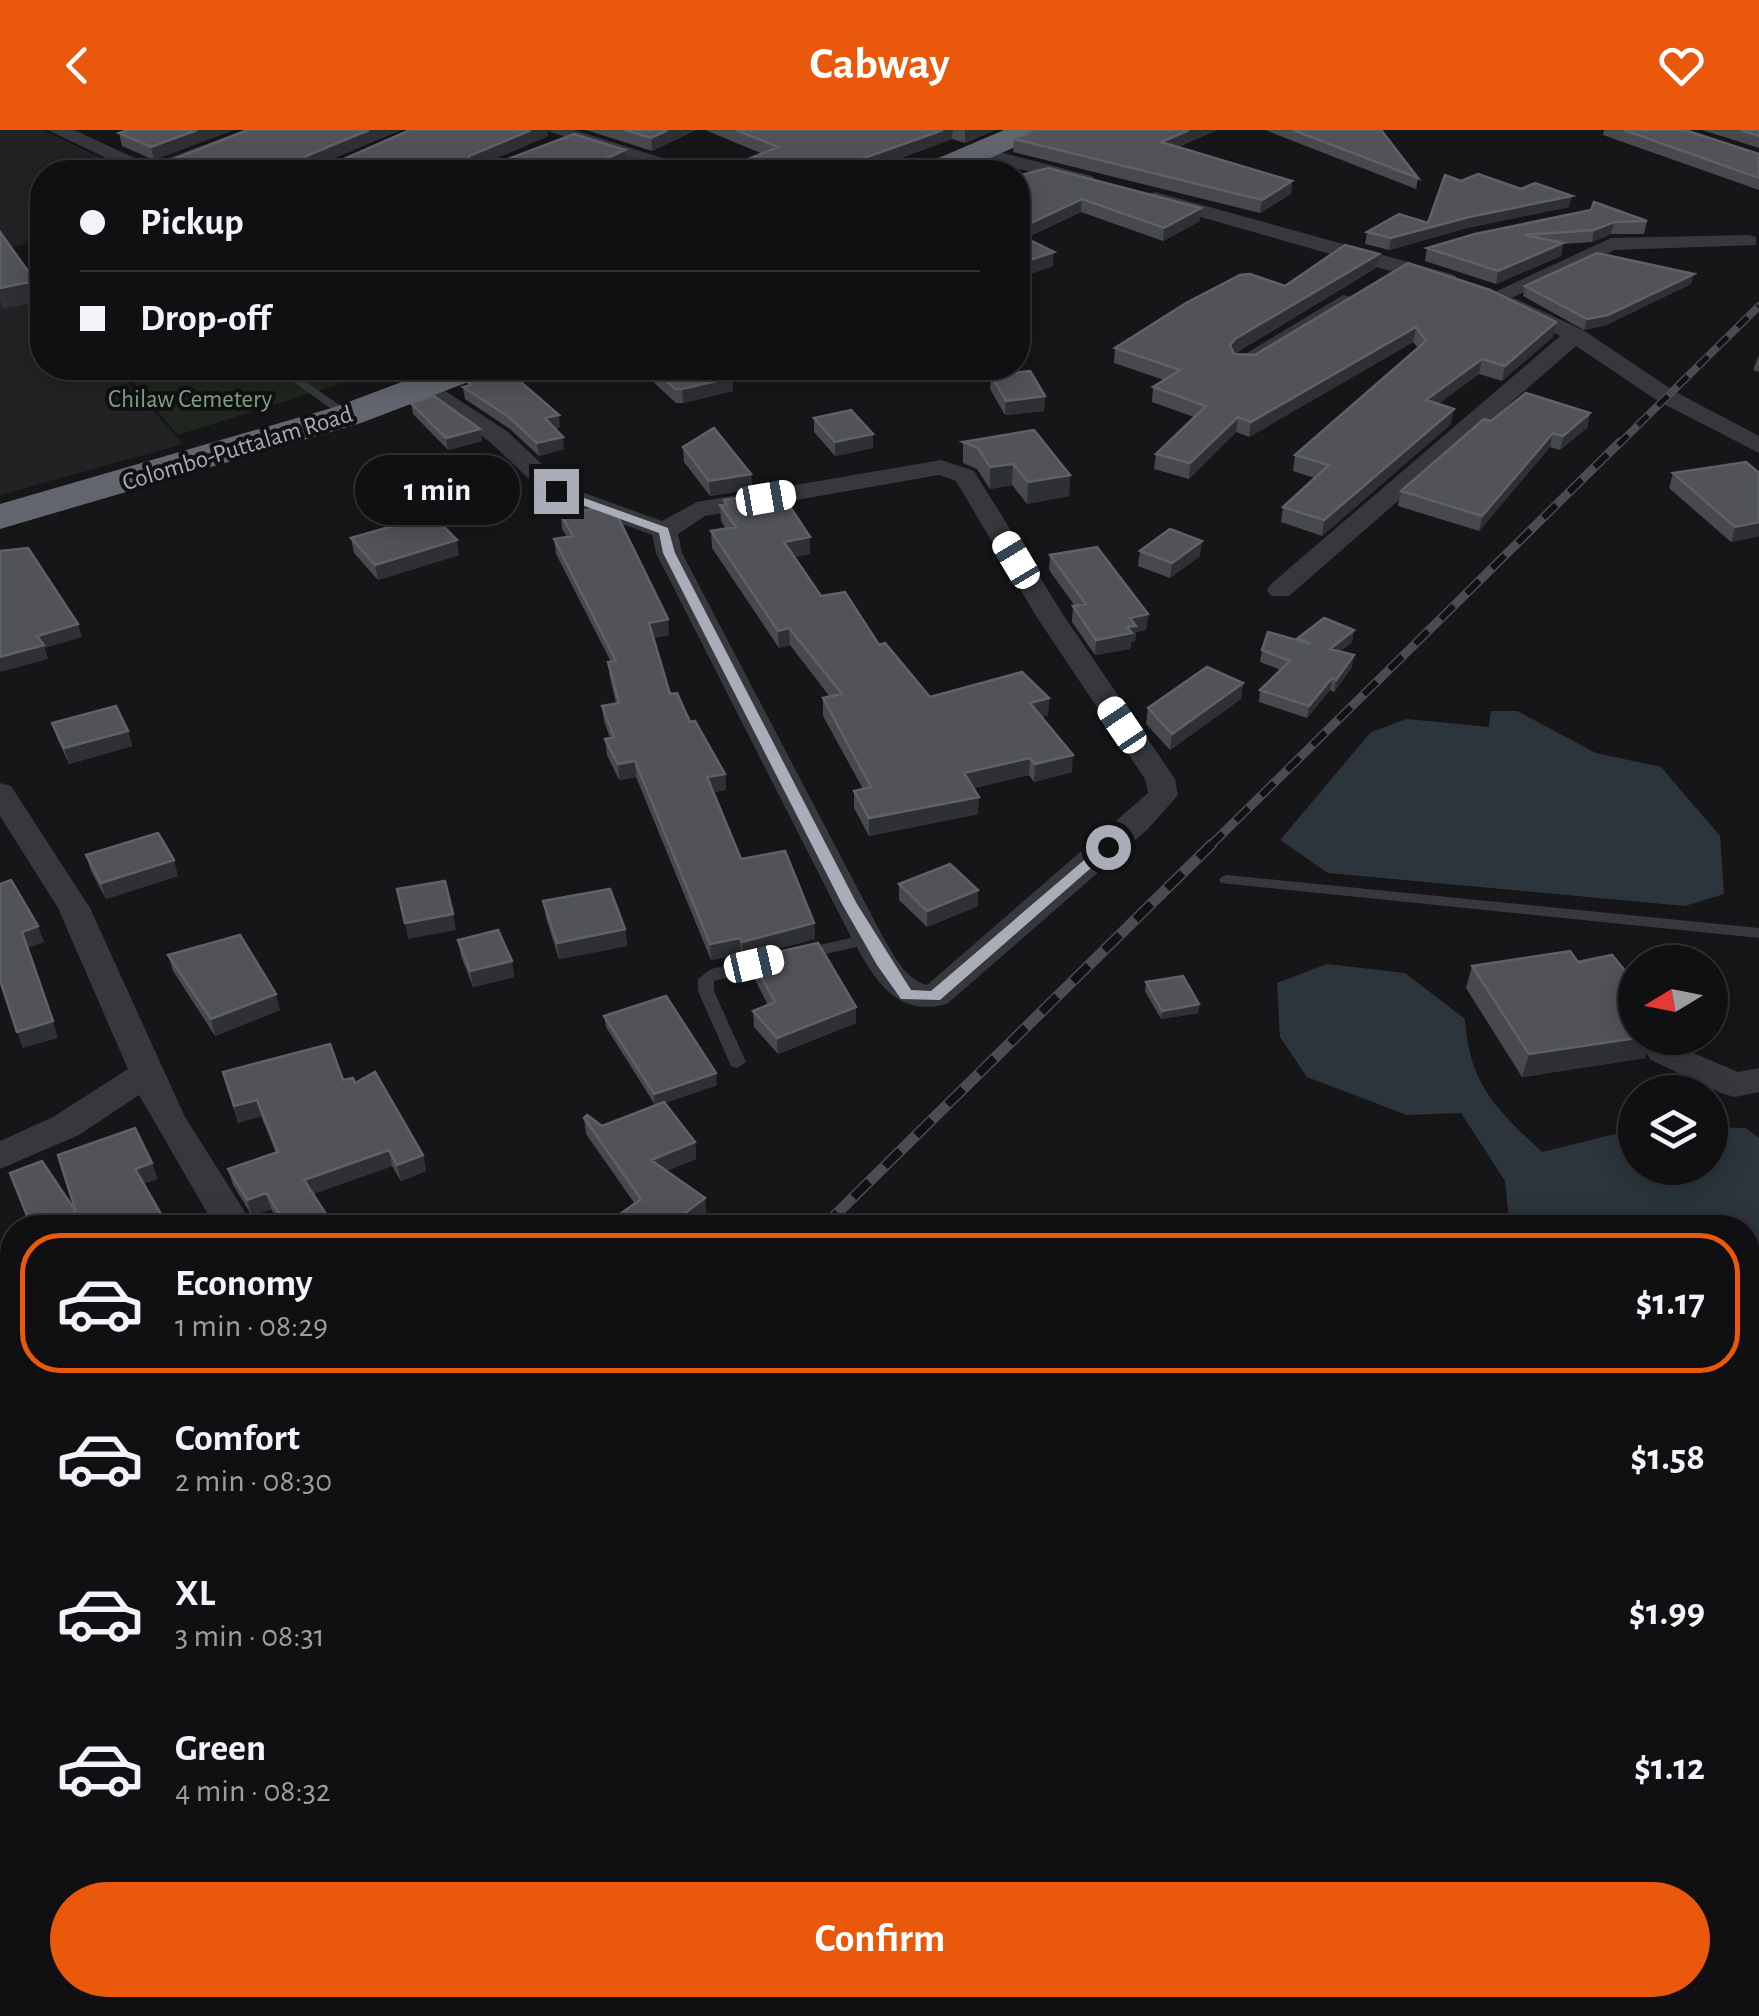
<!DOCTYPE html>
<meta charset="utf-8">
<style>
body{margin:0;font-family:"Alegreya Sans",sans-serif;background:#19191b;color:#f1f3f6;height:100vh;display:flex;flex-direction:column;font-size:38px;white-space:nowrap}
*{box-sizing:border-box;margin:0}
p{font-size:32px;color:#9c9d9f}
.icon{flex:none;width:55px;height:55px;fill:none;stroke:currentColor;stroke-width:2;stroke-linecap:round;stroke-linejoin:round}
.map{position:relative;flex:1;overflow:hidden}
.side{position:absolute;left:0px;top:1085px;width:1760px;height:802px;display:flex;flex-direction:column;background:#101012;border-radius:40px 40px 0 0;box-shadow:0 5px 25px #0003,0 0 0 2px #303032}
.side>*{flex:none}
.guide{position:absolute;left:30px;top:30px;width:1000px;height:220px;border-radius:40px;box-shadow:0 5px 25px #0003,0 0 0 2px #303032;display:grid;align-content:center;height:220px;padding:0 50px;background:#101012}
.needle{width:65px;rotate:260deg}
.fabs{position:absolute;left:1618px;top:815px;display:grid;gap:20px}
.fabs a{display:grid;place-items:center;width:110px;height:110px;border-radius:50%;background:#101012;box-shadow:0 5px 25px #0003,0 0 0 2px #303032;font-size:50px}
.end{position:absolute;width:45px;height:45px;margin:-22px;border:12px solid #a8adb8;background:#111;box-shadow:0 0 0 5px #111}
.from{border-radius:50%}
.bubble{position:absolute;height:70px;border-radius:35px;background:#101012;box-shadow:0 5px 25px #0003,0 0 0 2px #303032;font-size:32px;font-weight:700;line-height:70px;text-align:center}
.car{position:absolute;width:30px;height:60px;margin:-30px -15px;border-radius:12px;box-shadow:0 0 8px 2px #0007;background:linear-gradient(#fff 24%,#345 0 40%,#fff 0 76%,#345 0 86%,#fff 0)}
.guide b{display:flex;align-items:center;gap:35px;height:95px;font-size:38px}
.guide b+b{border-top:2px solid #303032}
.guide i{width:25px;height:25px;background:#f1f3f6}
ul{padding:18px 0 0;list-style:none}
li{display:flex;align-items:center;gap:30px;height:140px;margin:0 20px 15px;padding:0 30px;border:5px solid transparent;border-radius:40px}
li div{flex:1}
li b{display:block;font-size:38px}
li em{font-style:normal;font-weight:700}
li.active{border-color:#ea580c}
li>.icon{width:90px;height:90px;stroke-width:1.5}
.action{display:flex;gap:20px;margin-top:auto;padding:20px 50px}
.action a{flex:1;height:115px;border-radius:60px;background:#ea580c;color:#fff;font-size:40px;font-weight:700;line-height:115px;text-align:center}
header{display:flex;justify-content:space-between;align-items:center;height:130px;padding:0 50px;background:#ea580c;color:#fff;font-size:45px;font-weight:700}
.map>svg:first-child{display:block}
.built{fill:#222225}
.green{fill:#1e261f}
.water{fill:#2c353c}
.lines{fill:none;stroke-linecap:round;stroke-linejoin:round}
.lane{fill:#37383d;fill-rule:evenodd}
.street{fill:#37383d;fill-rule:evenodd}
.highway{fill:#63666e;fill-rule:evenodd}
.rail-far3-casing{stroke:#4a4c52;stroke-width:8}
.rail-far2-casing{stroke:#4a4c52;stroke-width:9}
.rail-far1-casing{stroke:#4a4c52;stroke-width:11}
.rail-casing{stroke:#4a4c52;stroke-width:14}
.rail-far3{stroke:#111113;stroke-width:5;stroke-dasharray:14;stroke-linecap:butt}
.rail-far2{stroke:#111113;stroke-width:6;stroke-dasharray:18;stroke-linecap:butt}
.rail-far1{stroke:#111113;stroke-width:8;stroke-dasharray:22;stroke-linecap:butt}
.rail{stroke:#111113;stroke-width:10;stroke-dasharray:29;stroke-linecap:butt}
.wall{fill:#47494d}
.shaded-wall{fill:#2f3033}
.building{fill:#525359;stroke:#5f6168;stroke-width:2.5}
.route{fill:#a8adb8}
.labels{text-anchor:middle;stroke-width:8;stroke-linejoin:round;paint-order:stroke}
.far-park-label{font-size:25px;fill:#7fa381;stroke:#111113}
.far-street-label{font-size:25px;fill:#a8adb8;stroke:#111113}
</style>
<header><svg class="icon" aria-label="back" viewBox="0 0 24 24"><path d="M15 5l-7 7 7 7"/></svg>Cabway<svg class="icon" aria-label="heart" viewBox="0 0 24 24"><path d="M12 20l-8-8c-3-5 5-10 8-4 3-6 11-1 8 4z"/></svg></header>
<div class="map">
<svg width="1759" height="1886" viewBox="0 0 1759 1886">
<rect width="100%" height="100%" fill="#161618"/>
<!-- built -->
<path class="built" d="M0,0H43L131,42H42V109L10,118L42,155V238H115L183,314L0,365Z"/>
<!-- green -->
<path class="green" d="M121,238H391L178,305Z"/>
<!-- water -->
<path class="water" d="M1491,581H1517L1596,623L1661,637L1720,706L1724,764L1685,776L1328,743L1280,710L1371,602L1407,589L1489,597Z
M1327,834L1405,843L1465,889C1469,954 1496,979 1542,1022L1635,999V1038H1710V997L1746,998L1759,1008V1476L1748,1469V1098L1510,1097L1505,1051L1461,983L1407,985L1307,947L1280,907L1277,853Z"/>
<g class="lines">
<!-- lane -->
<path class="lane" d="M274,238H286L354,285L344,288Z
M1227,745L1759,798V808L1221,753L1219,750L1221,747Z
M868,804L874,805L876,809L874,813L799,830L791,825L793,821Z
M773,825L781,830L779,834L714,851V861L746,932L737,938L731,936L698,861V849L711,839Z"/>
<!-- street -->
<path class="street" d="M48,0H74L150,35L244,0H272L166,42H135Z
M545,0H574L694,38L697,42H669Z
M980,17L1092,46L1095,50L1085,56L973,27L970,23Z
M1155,62L1455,145L1458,150L1447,156L1439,155L1148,72V64Z
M1749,105L1756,107V115L1615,120L1505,171L1497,173L1486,166L1611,108Z
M1343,165L1351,167L1354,172L1351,177L1251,237L1243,239L1232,232Z
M1514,168L1583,200L1674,261L1759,306V323L1658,271L1576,216L1289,466H1271L1267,460L1271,454L1560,206L1506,180L1503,175L1506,170Z
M427,249L508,302L565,356L662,391L697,372L941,330L974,341L1064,486L1175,649L1178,665L1148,699L947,874C895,888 874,848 852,809L656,423L652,405L547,366L490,312L419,261L415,256ZM939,345L956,351L1036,486L1145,649L1148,663L927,855C905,849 896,828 884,809L682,423L678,404L705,386Z
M0,653L11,656L90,778L185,987L255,1098H216L139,965L79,1005L0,1039V1011L53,987L128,939L58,778L0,686Z
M1663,910L1738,942L1759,938V962L1735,967L1723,964L1651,930L1646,922L1651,914Z
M316,1875H396L392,1886H312Z"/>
<!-- highway -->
<path class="highway" d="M1004,0H1044L1040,6L958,42H917L922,35Z
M439,238H489L484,246L361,293L0,399V374L335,277Z"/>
<!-- rail-far3 casing -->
<g class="rail-far3-casing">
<path id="rail-far3" d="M1618,315L1759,176"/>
</g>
<!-- rail-far2 casing -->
<g class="rail-far2-casing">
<path id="rail-far2" d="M1210,716L1620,312"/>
</g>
<!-- rail-far1 casing -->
<g class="rail-far1-casing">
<path id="rail-far1" d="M822,1098L1212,714"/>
</g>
<!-- rail casing -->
<g class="rail-casing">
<path id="rail" d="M22,1886L33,1875"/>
</g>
<!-- rail-far3 -->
<use href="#rail-far3" class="rail-far3"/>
<!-- rail-far2 -->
<use href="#rail-far2" class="rail-far2"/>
<!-- rail-far1 -->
<use href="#rail-far1" class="rail-far1"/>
<!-- rail -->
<use href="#rail" class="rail"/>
</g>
<!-- wall -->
<path class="wall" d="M128,0H233L154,30L122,16L119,3Z
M248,0H401L324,32L335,33L548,6L485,33H626L605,42H174L171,30Z
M586,0H696L652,21Z
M705,0H995L965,13L952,9L882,35L902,42H747L746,30L763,24Z
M1034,0H1217L1178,17L1292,51L1291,64L1260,83L1013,22L1014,9Z
M1265,0H1385L1382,1L1418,48L1416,59Z
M1604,0H1685L1759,24V60L1603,5Z
M1702,0H1759V18Z
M1018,46L1200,91L1163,111L1081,82L1026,108L1053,136L1018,148Z
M1461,51L1569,77L1467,98L1389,120L1365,114L1367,102L1428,93Z
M1591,80L1647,91L1644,104H1611L1592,112L1563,114L1561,126L1496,154L1425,131L1427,118Z
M1408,133L1553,207L1502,251L1479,244L1438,274L1451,294L1322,406L1281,392L1283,377L1315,348L1293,341L1295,325L1418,218L1413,212L1249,307L1236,302L1189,349L1154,339L1156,324L1194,287L1152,272L1153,257L1164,250L1114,233L1115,218L1285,156L1376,138L1234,224L1255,225Z
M1691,154L1606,195L1584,200L1523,166L1525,156Z
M1759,225V242L1753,240Z
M651,238L733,261L683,273H676L652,251Z
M991,245L1045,266L1044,281L1005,285L990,259Z
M467,250L560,297L555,299L564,319L539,326L510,299L465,269L463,257L467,256Z
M411,273L482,311L448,320L413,284Z
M1590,283L1587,298L1560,320L1550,317L1479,401L1398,376L1401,361L1491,291Z
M814,288L873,304V318L835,326L814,302Z
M963,312L1070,345L1069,366L1027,374L1012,355L990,359L977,339L963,333Z
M683,317L751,344L752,359L710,366L684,332Z
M1673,343H1759V406L1731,412L1669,358Z
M724,370L810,424L794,427L821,466L879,515L930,567L1049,568L1048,585L1042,587L1072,642L1034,652L1029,645L974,658L978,684L869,706L854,678V661L863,659L823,586V568L830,567L790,515L779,518L712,418L711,401L726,399L721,391L720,375L724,374Z
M561,385L669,505L653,508L670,564L725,644L726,660L713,662L741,729L814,793L815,809L743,828L741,824L711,830L636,647L619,650L607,625L605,609L610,608L604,591L602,576L616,573L610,548L608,532H611L556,424L554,409L567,407L562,399Z
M351,408L459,425L378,450L354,423Z
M1140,421L1200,426L1170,448L1138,436Z
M1050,425L1148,484L1146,500L1136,502L1135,511L1131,512L1130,519L1095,525L1072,492L1073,476H1075L1049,440Z
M1354,500L1352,512L1340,521L1352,537L1334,562L1330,560L1307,588L1259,572L1260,560L1281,540L1260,532L1262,520L1298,510V508Z
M1243,553L1241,569L1170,620L1146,594L1148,578Z
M52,593L128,601L132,616L69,634L57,608Z
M86,725L178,746L106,769L91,741Z
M899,754L978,776L927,797L899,770Z
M543,771L625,799L627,816L559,829L546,788Z
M458,810L512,831L514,847L473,857L461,826Z
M168,825L280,880L215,906L173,841Z
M751,828L856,877V893L778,924L754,897L753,881L768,875L752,844Z
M1472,836L1645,928L1522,947L1466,858Z
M1146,852L1199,874L1198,883L1161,889L1145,861Z
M604,886L717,955L665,973L695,1012L696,1029L666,1041L705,1068L706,1084L688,1098H617L616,1087L635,1074L586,1004L584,988L602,996L655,975L606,897Z
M223,942L343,950L355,953L423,1025L426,1041L401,1051L392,1036L313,1064L335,1098H283L271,1079L252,1086L233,1055L228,1039L276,1023L261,986L238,993Z
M1490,1875H1540L1546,1886H1488L1492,1878Z"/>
<!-- shaded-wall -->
<path class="shaded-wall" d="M197,0H233L154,30L151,17Z
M369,0H401L309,39L305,31L306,26Z
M531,0H547L548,6L471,39L469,26Z
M668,0H696L652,21L651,8Z
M943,0H953L952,9L865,41L864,28Z
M965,0H995L965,13Z
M1189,0H1217L1160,24L1161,12Z
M625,20L626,33L605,42H576Z
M1292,51L1291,64L1260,83L1262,70Z
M1572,66L1569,77L1467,98L1389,120L1391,108L1469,87Z
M1082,69L1081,82L1018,112V99Z
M1201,78L1200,91L1163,111L1164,98Z
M1614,92L1611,104L1592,112L1594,100Z
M1563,113L1561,126L1496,154L1498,141Z
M1054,122L1053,136L1018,148V134Z
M1379,124L1376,138L1233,224L1230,215L1235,209Z
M1694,144L1691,154L1606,195L1584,200L1587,189Z
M35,151L41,171L3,179L0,170V158Z
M1556,192L1553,207L1502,251L1505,236Z
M1416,197L1413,212L1249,307L1251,292Z
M1482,229L1479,244L1423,285L1426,270Z
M733,247V261L683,273L682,259Z
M1045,266L1044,281L1005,285L1006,271Z
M1454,279L1451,294L1322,406L1324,390Z
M1590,283L1587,298L1560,320L1563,306Z
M559,285L560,297L546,300L545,288Z
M1238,287L1236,302L1189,349L1190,333Z
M480,299L482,311L448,320L446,308Z
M1553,303L1550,317L1479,401L1482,386Z
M873,304V318L835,326V312Z
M563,307L564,319L539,326L537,313Z
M1013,334L1012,355L990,359V337Z
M751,344L752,359L710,366L709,351Z
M1070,345L1069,366L1027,374L1028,352Z
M1759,392V406L1731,412L1735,397Z
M810,407V424L784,428V412Z
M457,410L459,425L378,450L375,435Z
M1202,411L1200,426L1170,448L1172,433Z
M1148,484L1146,500L1136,502L1135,511L1131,512L1130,519L1095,525L1096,510L1130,488Z
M668,489L669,505L650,508L649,493Z
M78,494L82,507L45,518L48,529L0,542V527L37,506Z
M789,498L790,515L779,518L778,501Z
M1354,500L1352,512L1328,531L1330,519Z
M1354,525L1352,537L1334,562L1336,550Z
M1332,548L1330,560L1307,588L1309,576Z
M1243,553L1241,569L1170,620L1172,604Z
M1049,568L1048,585L1029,591L1030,573Z
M128,601L132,616L69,634L64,618Z
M1073,625L1072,642L1034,652L1035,634Z
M1030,628L1029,645L964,660V643Z
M635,631L636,647L619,650L618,634Z
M725,644L726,660L708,663L707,647Z
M979,667L978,684L869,706V688Z
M174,730L178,746L106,769L101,753Z
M978,760V776L927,797V781Z
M453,784L456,800L408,809L405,793Z
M814,793L815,809L743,828L742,812Z
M38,796L44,812L28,818L22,802Z
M625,799L627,816L559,829L557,813Z
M740,808L741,824L711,830L710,814Z
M512,831L514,847L473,857L470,841Z
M276,864L280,880L215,906L211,889Z
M1199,874L1198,883L1161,889L1162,881Z
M856,877V893L778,924L777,908Z
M53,891L58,908L23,918L17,902Z
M1637,908H1652L1645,928L1522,947L1529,924Z
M716,943L717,955L655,976L654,964Z
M257,970L261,986L238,993L234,976Z
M695,1012L696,1029L653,1046L651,1030Z
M389,1020L392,1036L308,1066L304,1050Z
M423,1025L426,1041L401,1051L397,1035Z
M152,1033L158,1049L140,1055L135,1039Z
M266,1063L271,1079L252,1086L247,1070Z
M705,1068L706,1084L688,1098H665Z
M161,1084L165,1098H129Z
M0,1310L7,1332L0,1335Z
M12,1469V1487L0,1492V1473Z
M12,1605V1625L0,1633V1612Z"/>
<!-- building -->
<path class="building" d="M128,0H197L151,17L119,3Z
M248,0H369L306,26L305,31L335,33L410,0H531L469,26L470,33H498L574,4L625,20L576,42H202L171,30Z
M625,0H668L651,8Z
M736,0H943L864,28L902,42H775L746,30L778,17Z
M1034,0H1189L1161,12L1292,51L1262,70L1014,9Z
M1293,0H1381L1418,48Z
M1624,0H1685L1759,24V48Z
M1741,0H1759V6Z
M1048,38L1201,78L1164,98L1082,69L1018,99V46Z
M1478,44L1521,59L1535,53L1572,66L1469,87L1391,108L1367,102L1399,84L1428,93L1445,45L1461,51Z
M1594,72L1647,91L1614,92L1594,100L1525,105L1563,113L1498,141L1427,118L1475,104L1591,80Z
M0,102L35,151L0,158Z
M1018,104L1054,122L1018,134Z
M1345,115L1379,124L1235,209L1230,215L1234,224L1255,225L1408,133L1490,160L1556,192L1505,236L1482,229L1426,270L1454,279L1324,390L1283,377L1329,335L1295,325L1426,211L1416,197L1251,292L1238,287L1190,333L1156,324L1206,276L1153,257L1180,240L1115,218L1186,173L1240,145L1250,144L1285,156Z
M1597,123L1694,144L1608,185L1587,189L1525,156Z
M652,238H723L733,247L682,259H675Z
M507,240L559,285L545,288L563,307L537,313L509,287L463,257L471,255L467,250Z
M1030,241L1045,266L1006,271L991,245Z
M1526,263L1590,283L1563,306L1553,303L1482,386L1401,361L1484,289L1491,291Z
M434,266L480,299L446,308L411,273Z
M851,280L873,304L835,312L814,288Z
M714,298L751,344L709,351L683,317Z
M1034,300L1070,345L1028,352L1013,334L990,337L978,318L963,312Z
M1746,332L1759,343V392L1735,397L1673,343Z
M781,363L810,407L784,412L821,466L845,462L879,515L885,513L930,567L1022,542L1049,568L1030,573L1073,625L1035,634L1030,628L964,643L979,667L869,688L854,661L871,657L823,568L842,564L789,498L778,501L711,401L736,397L720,375L726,374L724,370Z
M603,377L615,381L668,489L649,493L670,564L677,563L690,592L695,591L725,644L707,647L741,729L785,721L814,793L742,812L740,808L710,814L635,631L618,634L605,609L614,607L602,576L619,573L608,532L616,531L554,409L573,406L561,385Z
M432,385L457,410L375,435L351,408Z
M1170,399L1202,411L1172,433L1140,421Z
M1097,417L1148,484L1130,488L1136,496L1127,497L1132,503L1096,510L1073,476L1086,474L1050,425Z
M28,418L78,494L37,506L44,515L0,527V421Z
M1324,488L1354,500L1330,519L1354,525L1336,550L1332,548L1309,576L1260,560L1290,531L1262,520L1268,502L1311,514L1298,508Z
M1207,537L1243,553L1172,604L1148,578Z
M116,576L128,601L64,618L52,593Z
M158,703L174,730L101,753L86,725Z
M950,734L978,760L927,781L899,754Z
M11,750L38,796L22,802L53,891L17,902L0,850V754Z
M445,751L453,784L405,793L397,759Z
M610,759L625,799L557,813L543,771Z
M498,800L512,831L470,841L458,810Z
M240,805L276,864L211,889L168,825Z
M818,813L856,877L777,908L753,881L775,872L751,828Z
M1570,821L1578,832L1612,825L1635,853V908H1637L1529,924L1472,836Z
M1183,846L1199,874L1162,881L1146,852Z
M666,866L716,943L654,964L604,886Z
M330,914L343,950L353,948L355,953L375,942L423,1025L397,1035L389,1020L304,1050L335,1098H289L266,1063L247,1070L228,1039L278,1022L257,970L234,976L223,942Z
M664,972L695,1012L651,1030L705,1068L665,1098H629L616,1087L641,1069L584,988L587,985L602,996Z
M135,998L152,1033L135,1039L161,1084L129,1098H32L10,1043L42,1031L76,1082L58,1025Z
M12,1398V1469L0,1473V1403Z
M12,1545V1605L0,1612V1552Z
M1499,1875H1540L1546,1886H1497L1492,1877Z
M1309,1880L1312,1886H1296Z"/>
<!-- route -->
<path class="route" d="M556,358L668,398L675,423L857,774L911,860L931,861L1103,714L1115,717L940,870L901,869L877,835L842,774L663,423L659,403L552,364Z"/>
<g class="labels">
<!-- far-park labels -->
<g class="far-park-label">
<text x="190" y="277">Chilaw Cemetery</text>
</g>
<!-- far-street labels -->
<g class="far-street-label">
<text transform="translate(237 317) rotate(-17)" y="9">Colombo-Puttalam Road</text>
</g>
</g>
</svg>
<div class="fabs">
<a><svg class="needle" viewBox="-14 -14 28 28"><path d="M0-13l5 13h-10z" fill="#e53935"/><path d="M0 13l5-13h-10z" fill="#9c9d9f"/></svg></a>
<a><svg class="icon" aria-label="layers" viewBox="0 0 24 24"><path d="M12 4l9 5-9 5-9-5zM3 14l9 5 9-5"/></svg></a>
</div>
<i class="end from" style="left:1108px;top:717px"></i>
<i class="end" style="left:556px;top:361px"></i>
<div class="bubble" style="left:355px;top:325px;width:165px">1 min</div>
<i class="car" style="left:766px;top:368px;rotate:80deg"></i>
<i class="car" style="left:1016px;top:430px;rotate:329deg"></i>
<i class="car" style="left:1122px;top:595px;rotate:326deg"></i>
<i class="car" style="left:754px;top:834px;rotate:77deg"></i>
<div class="guide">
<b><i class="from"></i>Pickup</b>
<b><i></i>Drop-off</b>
</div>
<section class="side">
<ul>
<li class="active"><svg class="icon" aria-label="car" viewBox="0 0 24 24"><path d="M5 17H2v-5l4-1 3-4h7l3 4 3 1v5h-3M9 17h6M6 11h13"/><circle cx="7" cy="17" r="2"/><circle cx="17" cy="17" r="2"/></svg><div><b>Economy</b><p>1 min · 08:29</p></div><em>$1.17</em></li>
<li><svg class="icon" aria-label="car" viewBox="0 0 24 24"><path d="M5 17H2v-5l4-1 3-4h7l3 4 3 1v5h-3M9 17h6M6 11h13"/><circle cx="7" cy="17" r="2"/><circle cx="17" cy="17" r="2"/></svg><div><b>Comfort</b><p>2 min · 08:30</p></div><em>$1.58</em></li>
<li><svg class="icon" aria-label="car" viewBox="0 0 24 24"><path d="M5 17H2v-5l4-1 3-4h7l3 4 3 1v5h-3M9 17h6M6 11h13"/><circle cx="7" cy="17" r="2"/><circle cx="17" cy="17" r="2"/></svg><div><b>XL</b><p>3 min · 08:31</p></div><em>$1.99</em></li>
<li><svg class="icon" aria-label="car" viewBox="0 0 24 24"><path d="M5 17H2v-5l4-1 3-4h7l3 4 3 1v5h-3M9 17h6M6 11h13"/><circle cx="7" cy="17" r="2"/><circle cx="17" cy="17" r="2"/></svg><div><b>Green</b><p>4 min · 08:32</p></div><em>$1.12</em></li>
</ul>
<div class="action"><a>Confirm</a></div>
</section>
</div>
